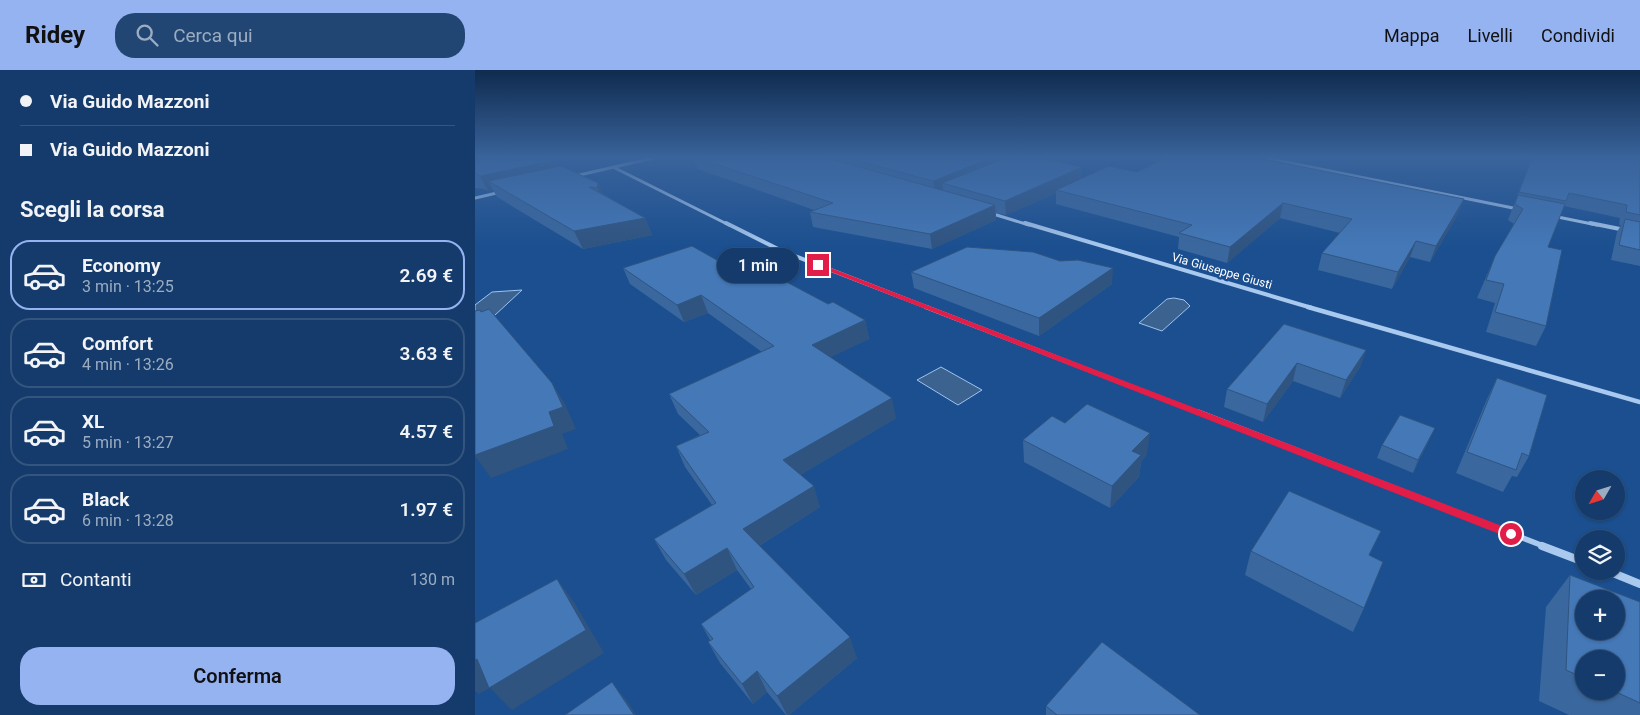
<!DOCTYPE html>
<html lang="it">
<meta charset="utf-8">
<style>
body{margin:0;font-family:Roboto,sans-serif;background:#214673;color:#f1f3f6;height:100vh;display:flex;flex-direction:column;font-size:19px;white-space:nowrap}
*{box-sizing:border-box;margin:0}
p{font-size:16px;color:#9dadc1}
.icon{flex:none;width:28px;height:28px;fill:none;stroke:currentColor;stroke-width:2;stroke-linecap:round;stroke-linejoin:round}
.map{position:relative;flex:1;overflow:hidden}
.panel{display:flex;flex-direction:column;background:#143b6b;width:475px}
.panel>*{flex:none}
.hud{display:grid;align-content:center;height:110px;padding:0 20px;background:#143b6b}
.needle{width:32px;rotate:231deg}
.tools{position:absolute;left:1100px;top:400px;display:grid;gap:10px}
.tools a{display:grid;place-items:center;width:50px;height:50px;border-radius:50%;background:#143b6b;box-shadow:0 1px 4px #0004,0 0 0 1px #33557e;font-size:25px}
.end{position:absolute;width:22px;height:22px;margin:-11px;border:6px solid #e11d48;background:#fff;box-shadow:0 0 0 2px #fff}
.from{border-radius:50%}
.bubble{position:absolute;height:35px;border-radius:18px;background:#143b6b;box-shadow:0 1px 4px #0004,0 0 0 1px #33557e;font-size:16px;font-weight:600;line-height:35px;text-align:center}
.hud b{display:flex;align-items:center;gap:18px;height:48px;font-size:19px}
.hud b+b{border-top:1px solid #33557e}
.hud i{width:12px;height:12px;background:#f1f3f6}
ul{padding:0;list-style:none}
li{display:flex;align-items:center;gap:15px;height:70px;margin:0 10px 8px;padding:0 10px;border:2px solid #33557e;border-radius:20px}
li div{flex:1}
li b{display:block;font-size:19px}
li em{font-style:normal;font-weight:600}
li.selected{border-color:#95b2f1}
li>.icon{width:45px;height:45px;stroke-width:1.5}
h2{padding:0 20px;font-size:22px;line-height:60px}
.pay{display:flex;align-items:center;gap:12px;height:55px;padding:0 20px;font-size:19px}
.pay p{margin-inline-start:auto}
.button{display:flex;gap:10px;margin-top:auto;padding:10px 20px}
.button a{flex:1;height:58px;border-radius:20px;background:#95b2f1;color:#111;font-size:20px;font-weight:600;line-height:58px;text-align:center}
header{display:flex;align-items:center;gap:30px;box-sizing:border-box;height:70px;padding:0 25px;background:#95b2f1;color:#111}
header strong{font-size:24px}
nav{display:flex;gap:28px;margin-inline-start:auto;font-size:18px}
.search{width:350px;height:45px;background:#214673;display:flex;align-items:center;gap:12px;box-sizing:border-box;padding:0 18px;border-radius:20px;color:#9dadc1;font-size:19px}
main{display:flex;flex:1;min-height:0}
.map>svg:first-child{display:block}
.water{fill:#3c6290;stroke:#9cc4f0}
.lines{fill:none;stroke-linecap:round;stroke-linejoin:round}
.street-far4{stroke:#a9c9ee;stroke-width:3}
.street-far3{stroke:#a9c9ee;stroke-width:4}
.street-far2{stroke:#a9c9ee;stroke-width:4.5}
.street-far1{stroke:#a9c9ee;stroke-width:5.5}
.street{stroke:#a9c9ee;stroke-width:8}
.wall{fill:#3a679d;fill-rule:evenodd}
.shaded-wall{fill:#305480}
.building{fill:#4478b7;stroke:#305480;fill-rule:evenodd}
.route{fill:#e11d48}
.labels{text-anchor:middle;stroke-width:4.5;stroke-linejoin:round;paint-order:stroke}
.far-street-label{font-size:12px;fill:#fff;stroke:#1b4f8f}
</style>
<header>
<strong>Ridey</strong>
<div class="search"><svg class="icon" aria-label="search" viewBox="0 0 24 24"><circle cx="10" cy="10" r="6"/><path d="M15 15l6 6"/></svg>Cerca qui</div>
<nav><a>Mappa</a><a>Livelli</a><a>Condividi</a></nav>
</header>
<main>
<section class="panel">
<div class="hud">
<b><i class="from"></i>Via Guido Mazzoni</b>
<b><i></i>Via Guido Mazzoni</b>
</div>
<h2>Scegli la corsa</h2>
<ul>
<li class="selected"><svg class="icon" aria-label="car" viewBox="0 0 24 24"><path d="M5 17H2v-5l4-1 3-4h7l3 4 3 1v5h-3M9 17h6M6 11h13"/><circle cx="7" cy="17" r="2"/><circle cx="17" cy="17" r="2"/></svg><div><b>Economy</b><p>3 min · 13:25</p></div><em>2.69 €</em></li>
<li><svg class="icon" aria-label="car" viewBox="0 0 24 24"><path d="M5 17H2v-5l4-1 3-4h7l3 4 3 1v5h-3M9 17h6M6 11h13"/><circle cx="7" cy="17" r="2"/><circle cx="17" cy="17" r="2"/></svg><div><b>Comfort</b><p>4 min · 13:26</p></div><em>3.63 €</em></li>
<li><svg class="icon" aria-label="car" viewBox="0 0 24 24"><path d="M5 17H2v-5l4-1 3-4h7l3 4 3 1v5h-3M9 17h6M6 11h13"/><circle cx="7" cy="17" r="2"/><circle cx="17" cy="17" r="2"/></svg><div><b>XL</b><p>5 min · 13:27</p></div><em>4.57 €</em></li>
<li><svg class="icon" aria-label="car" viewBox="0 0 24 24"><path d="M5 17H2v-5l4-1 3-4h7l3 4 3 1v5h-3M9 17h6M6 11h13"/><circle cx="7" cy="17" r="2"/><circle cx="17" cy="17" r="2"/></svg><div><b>Black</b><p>6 min · 13:28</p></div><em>1.97 €</em></li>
</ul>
<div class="pay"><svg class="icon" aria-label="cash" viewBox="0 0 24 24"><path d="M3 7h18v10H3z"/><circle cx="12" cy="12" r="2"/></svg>Contanti<p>130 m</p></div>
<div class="button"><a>Conferma</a></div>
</section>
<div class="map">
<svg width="1165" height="645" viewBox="0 0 1165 645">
<rect width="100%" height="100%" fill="#1b4f8f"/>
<!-- water -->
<path class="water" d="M47,220L19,246L0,247V235L17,222Z
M699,228L709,230L715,236L687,261L664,253L692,229Z
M466,297L507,320L483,335L442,310Z"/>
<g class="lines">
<!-- street-far4 -->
<path class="street-far4" d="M791,88L1043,139
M138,97L254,155
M100,106L178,88
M0,128L26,122
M515,143L554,155
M1078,146L1122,155"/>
<!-- street-far3 -->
<path class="street-far3" d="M251,153L307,181L454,238
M550,153L837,238
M1115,153L1150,160"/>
<!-- street-far2 -->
<path class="street-far2" d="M451,237L727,344
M833,237L1165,332"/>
<!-- street-far1 -->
<path class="street-far1" d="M723,342L1071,477"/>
<!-- street -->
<path class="street" d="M1067,476L1109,492
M1133,501L1165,514"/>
</g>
<!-- wall -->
<path class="wall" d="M218,88H525V90L607,108L662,102L983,144L955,192L935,187L917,219L843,200L847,183L865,163L805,148L752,193L703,179L704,167L581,134V123L531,145L521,143V150L457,179L338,157L335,142L339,140L223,99Z
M1057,88H1165V196L1136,190L1142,162L1146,155H1144L1145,148L1089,136L1073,177L1071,256L1061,276L1011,262L1020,233L1002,228L1020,186L1039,154L1033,150Z
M76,91L79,97L123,113L128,124L170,148L177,165L108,179L22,127L18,120L13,121L9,119L0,118V92Z
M585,191L637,214L564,266L439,218L436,202Z
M148,198L272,207L353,234L390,250L394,269L355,287L421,348L325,405L345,437L284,476L382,588L314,645H311L292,622L278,634L245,593L233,572L235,570L226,554L276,519L262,500L221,525L191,490L179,469L237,435L210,397L201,376L225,365L203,344L194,324L287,282L233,243L209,252L155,214Z
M809,254L891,280L885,297L865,328L818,311L788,352L749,337L752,319Z
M1022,308L1054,386L1042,407L1037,406L1028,422L981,403L1012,329Z
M590,353L672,384L666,392L664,407L635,438L549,392L548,370Z
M960,358L938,403L902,388L907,375Z
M776,481L895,486L889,538L878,562L770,505Z
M1095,505L1165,532V645H1094L1064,631L1071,537ZM1109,589L1141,621H1109Z
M571,636L725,645H571Z"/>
<!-- shaded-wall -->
<path class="shaded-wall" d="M516,88H525L526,97L467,113L468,121L460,124L458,111Z
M76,91L83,106L13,111L18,120L13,121L5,106Z
M607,97V110L581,120V123L531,145L530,131Z
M123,113L130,129L129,134L122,118Z
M989,129L983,144L955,192L961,176Z
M808,133L805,148L752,193L755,177Z
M520,135L521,150L457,179L455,164Z
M170,148L177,165L108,179L99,161Z
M941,171L935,187L917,219L923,202Z
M638,198L637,214L564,266V248Z
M226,225L233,243L209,252L202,235Z
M390,250L394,269L342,294L337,275Z
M891,280L885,297L865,328L871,310Z
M822,293L818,311L788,352L792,334Z
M77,313L90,334L101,359L87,364L93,379L16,408L0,386V385L74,342Z
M417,328L421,348L315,411L308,390Z
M960,358L954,370L938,403L943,390Z
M675,363L672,384L666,392L664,407L635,438L637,416L657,381Z
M339,416L345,437L277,480L268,459Z
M252,478L262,500L221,525L209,504Z
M82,509L99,532L129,583L37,640L15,618L4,624L0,621V590L2,589Z
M375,567L382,588L314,645H312L302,626Z
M282,601L292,622L278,634L267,614Z
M137,612L155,635L161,645H159Z"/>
<!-- building -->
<path class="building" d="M15,88H70L76,91L5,106L0,103V92Z
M222,88H352L520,135L455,164L335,142L358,133Z
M374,88H516L458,111Z
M531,88H567L607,97L530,131L467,113Z
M691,88H783L989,129L961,176L941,171L923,202L847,183L877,149L808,133L755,177L704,163L717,155L581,120L634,96L662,102Z
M1057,88H1165V145L1151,142L1152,135L1094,123L1091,131L1044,122Z
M86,96L123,113L122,118L114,117L170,148L99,161L13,111Z
M1043,125L1090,134L1073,177L1087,180L1071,256L1020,242L1029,214L1011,210L1020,186L1048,139L1040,134Z
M1150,149L1165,152V180L1144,175Z
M217,176L272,207L289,200L353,234L358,232L390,250L337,275L417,328L308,390L339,416L268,459L375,567L302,626L282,601L267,614L233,572L238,569L226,554L279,517L252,478L209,504L179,469L241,433L201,376L234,362L194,324L299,276L226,225L202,235L148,198Z
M492,177L558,182L585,191L603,190L638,198L564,248L436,202Z
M14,239L77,313L88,337L74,342L79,356L0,385V241L5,240L6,242Z
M809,254L891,280L871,310L822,293L792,334L752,319Z
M1022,308L1072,325L1054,386L1047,383L1041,400L992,382Z
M612,334L675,363L657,381L666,385L637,416L548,370L577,346L590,353Z
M925,345L960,358L943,390L907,375Z
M814,421L906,461L894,485L908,492L889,538L776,481Z
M1095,505L1165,532V633L1139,621H1141V589H1109V608L1091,600ZM1109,529H1141V561H1109Z
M82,509L111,560L14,618L2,589L0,590V553Z
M627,572L725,645H582L571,636Z
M137,612L159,645H90Z"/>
<!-- sky -->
<linearGradient id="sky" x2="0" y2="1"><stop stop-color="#0f2b4f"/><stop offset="0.49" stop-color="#39639b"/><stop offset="1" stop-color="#39639b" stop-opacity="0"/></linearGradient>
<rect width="1165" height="178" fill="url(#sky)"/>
<!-- route -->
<path class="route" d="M343,193L1040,461L1041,464L1040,467H1032L341,196Z"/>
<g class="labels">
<!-- far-street labels -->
<g class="far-street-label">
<text transform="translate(747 201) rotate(16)" y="4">Via Giuseppe Giusti</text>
</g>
</g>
</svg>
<div class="tools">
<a><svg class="needle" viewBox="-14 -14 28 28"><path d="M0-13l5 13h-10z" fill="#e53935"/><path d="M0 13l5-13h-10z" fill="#9dadc1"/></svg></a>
<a><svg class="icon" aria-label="layers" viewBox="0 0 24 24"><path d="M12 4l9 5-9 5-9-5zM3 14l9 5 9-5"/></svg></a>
<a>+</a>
<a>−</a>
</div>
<i class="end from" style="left:1036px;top:464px"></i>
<i class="end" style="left:343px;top:195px"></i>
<div class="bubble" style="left:242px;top:178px;width:82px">1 min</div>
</div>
</main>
